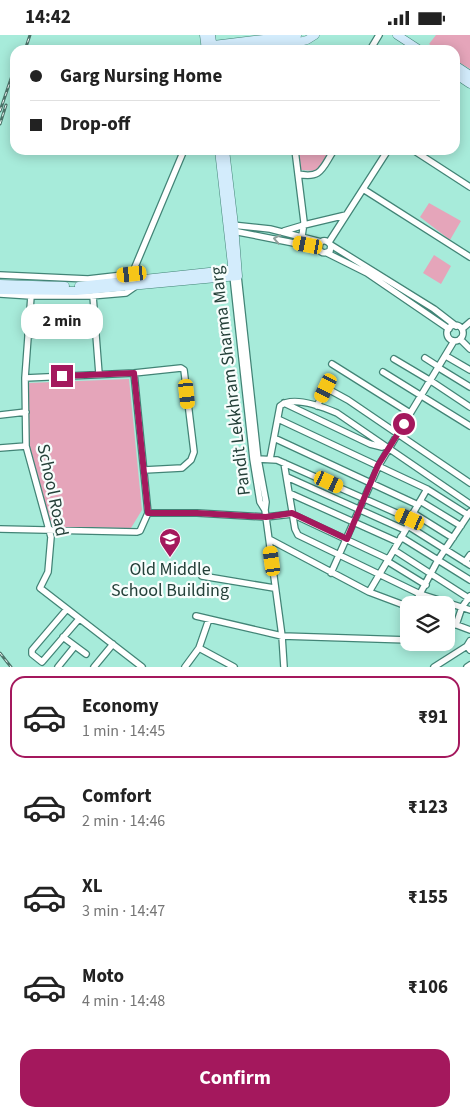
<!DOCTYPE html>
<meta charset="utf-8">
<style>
body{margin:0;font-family:"Source Sans 3",sans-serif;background:#f6f6f6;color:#222;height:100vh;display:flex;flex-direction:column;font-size:19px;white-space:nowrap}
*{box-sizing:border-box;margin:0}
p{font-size:16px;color:#767676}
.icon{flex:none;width:28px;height:28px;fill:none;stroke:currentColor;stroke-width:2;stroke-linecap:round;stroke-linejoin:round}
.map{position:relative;height:632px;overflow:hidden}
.drawer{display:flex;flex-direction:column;background:#fff;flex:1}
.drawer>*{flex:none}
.top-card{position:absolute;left:10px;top:10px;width:450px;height:110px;border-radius:15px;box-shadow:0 2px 12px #0003;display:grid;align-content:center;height:110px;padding:0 20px;background:#fff}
.buttons{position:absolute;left:400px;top:561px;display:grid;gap:10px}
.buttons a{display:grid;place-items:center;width:55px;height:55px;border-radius:10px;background:#fff;box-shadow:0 2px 12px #0003;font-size:25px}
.end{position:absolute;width:22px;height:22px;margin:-11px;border:6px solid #a4185d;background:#fff;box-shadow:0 0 0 2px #fff}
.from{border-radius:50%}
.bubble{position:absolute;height:35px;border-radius:15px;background:#fff;box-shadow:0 2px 12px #0003;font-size:16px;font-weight:700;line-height:35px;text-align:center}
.car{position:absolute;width:15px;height:30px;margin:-15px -8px;border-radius:6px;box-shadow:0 0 4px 1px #0007;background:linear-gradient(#f5c518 24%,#345 0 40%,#f5c518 0 76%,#345 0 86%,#f5c518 0)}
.top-card b{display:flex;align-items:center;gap:18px;height:48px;font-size:19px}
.top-card b+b{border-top:1px solid #e0e0e0}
.top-card i{width:12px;height:12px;background:#222}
ul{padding:9px 0 0;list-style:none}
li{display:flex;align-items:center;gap:15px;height:82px;margin:0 10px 8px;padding:0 10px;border:2px solid transparent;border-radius:15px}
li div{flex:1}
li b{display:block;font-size:19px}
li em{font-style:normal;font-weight:700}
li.active{border-color:#a4185d}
li>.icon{width:45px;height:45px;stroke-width:1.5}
.button{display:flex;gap:10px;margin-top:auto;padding:10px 20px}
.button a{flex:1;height:58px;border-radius:15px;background:#a4185d;color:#fff;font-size:20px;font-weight:700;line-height:58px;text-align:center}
.status{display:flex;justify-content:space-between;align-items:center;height:35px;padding:0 25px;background:#fff;direction:ltr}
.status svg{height:14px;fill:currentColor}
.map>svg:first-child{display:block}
.green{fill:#e5a5ba}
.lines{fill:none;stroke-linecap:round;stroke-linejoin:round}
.minor-casing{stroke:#428476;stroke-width:8}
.secondary-casing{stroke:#428476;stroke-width:9}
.minor{stroke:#fff;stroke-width:5.5}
.secondary{stroke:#d3ecfc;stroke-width:8}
.rail-casing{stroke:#4c746a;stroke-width:3}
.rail{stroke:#f7fdfc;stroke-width:1;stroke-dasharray:4;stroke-linecap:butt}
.oneway{stroke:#92a09c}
.route{stroke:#a4185d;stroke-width:6}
.labels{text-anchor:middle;stroke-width:4.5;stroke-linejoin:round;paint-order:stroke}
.street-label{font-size:18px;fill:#244039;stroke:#f7fdfc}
.poi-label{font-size:18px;fill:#244039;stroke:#f7fdfc}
</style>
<div class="status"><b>14:42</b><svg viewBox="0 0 49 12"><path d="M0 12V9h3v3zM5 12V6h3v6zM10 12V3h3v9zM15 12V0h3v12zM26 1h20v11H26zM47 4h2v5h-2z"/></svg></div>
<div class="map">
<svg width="470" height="632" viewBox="0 0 470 632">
<rect width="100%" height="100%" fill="#a7ebda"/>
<!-- green -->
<path class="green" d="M436,0H470V34L455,25V15H438L429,9Z
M299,115H331L316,136L301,135Z
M429,168L461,186L450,205L420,182Z
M434,220L451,231L441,249L423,238Z
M129,344L142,475L131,493L52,492L29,417L28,348Z"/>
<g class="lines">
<!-- minor casing -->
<g class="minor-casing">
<path id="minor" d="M370,15L379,0
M295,115L304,187L302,201
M413,115L470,152
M298,139C322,144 322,133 334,115
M363,154L470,222
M232,190L270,194L321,207
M233,196L319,213
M284,196L304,190L346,180
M329,207L388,115
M331,210L330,216C313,225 318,195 331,210L434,274L456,291
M327,218L367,238L449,294
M132,239L184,115
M0,240L88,244L132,239L139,245
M233,241L253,424L260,467L265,475L282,601L284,632
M238,241L258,424L266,467L265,475
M0,259L31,261H91L126,258L136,251
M31,261L25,343L26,411L51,502L48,537L40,553L142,632
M93,261L99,339
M447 298a8 8 0 1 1 16 0a8 8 0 1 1-16 0Z
M462,294L470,287
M28,300L96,297
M460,304L470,314
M446,321L470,335
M425,323L439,332
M394,324L431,346L470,372
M332,329L410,378
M439,333L470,352
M383,337L470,391
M25,343L134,338L181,333L184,335L194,417L191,425L182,433L144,435
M284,368L370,409L382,412
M317,371L326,353L348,365L470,448
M0,380L26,377
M278,384L427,454L468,480
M274,403L418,470
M0,413L26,411
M258,424L277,425L410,484L408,491L369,557
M270,424L280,371C293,360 323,372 337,378L470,469
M284,428L295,494L298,500L420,559L470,575
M287,442L405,495
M289,458L398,507
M420,466L461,491
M148,478H197L266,482L292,479L388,524
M413,478L453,503
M412,480L427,454
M408,491L470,530
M0,494L137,497L140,496L148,478L134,338
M401,502L470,545
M269,504L369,557L409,572
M394,515L470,564
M387,526L426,550
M465,527L470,520
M331,538L379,430L454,306
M202,541L274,553
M414,570L438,525L470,477
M67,574L32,615V619L42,627L79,584
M196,581L282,601L409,605
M446,586L470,595
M456,590L462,572L470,561
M63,602L86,619
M470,606L467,611L470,615
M199,613L234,632
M58,632L75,611
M94,632L113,609
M185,632L199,613L209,584
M434,632L467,611
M467,632L470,630"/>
</g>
<!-- secondary casing -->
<g class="secondary-casing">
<path id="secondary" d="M204,0L206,15
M211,0L213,15
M397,0L420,15
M205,11L297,0
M233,15L299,7L307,5L315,0
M455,30L470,40
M455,39L470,49
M219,115L233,239
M0,249L65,251
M79,251L237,234
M0,255L76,256L238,241L234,190L225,115"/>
</g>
<!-- minor -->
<use href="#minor" class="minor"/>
<!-- secondary -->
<use href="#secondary" class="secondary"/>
<!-- rail casing -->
<g class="rail-casing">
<path id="rail" d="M25,15L30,0
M0,76L15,32
M0,89L6,70
M0,618L11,632"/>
</g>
<!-- rail -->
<use href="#rail" class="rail"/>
</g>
<!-- one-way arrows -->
<defs><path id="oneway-chevron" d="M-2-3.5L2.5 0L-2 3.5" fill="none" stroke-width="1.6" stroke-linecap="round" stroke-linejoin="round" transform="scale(1.25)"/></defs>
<use class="oneway" href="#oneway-chevron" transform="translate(277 204) rotate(-169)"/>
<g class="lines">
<!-- route -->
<path class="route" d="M62,341L134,338L148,478H197L266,482L292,478L347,504L378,430L404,389"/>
</g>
<!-- icons -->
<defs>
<g id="school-pin" transform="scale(1.125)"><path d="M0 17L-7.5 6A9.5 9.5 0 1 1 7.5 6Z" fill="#a4185d" stroke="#f7fdfc"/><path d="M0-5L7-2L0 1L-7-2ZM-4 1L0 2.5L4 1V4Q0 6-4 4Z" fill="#fff"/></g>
</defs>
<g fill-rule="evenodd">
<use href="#school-pin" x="170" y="504"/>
</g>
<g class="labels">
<!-- street labels -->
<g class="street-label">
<text transform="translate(230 346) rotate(-97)" y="6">Pandit Lekkhram Sharma Marg</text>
<text transform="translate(53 455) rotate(78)" y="6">School Road</text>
</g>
<!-- poi labels -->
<g class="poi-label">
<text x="170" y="540">Old Middle<tspan x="170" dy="21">School Building</tspan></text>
</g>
</g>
</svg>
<div class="buttons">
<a><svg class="icon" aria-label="layers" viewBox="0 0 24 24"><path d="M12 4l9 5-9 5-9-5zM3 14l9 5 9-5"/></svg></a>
</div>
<i class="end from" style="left:404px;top:389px"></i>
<i class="end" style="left:62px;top:341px"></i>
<div class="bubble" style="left:21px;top:269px;width:82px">2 min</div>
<i class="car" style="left:308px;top:210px;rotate:281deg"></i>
<i class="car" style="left:132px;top:239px;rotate:264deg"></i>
<i class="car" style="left:326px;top:353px;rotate:206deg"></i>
<i class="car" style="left:187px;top:359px;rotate:174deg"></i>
<i class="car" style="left:329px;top:447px;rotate:115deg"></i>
<i class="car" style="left:410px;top:484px;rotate:294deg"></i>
<i class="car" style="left:272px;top:526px;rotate:352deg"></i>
<div class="top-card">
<b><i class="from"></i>Garg Nursing Home</b>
<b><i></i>Drop-off</b>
</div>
</div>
<section class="drawer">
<ul>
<li class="active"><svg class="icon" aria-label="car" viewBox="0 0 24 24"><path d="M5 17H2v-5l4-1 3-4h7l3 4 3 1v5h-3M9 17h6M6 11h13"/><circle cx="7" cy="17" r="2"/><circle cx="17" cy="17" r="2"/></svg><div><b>Economy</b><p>1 min · 14:45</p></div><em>₹91</em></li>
<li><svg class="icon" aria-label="car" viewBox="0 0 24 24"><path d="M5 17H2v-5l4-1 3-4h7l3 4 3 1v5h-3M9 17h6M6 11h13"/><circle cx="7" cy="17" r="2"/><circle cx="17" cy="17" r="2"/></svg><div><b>Comfort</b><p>2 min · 14:46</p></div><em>₹123</em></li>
<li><svg class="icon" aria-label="car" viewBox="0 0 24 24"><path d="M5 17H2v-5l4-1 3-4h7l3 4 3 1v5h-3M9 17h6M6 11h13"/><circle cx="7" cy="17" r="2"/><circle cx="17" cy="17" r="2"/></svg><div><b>XL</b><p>3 min · 14:47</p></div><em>₹155</em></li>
<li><svg class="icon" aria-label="car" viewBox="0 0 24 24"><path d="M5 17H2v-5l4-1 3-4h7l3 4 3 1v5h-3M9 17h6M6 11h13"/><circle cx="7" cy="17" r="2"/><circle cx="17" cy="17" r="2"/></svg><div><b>Moto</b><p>4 min · 14:48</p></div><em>₹106</em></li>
</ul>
<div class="button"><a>Confirm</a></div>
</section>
